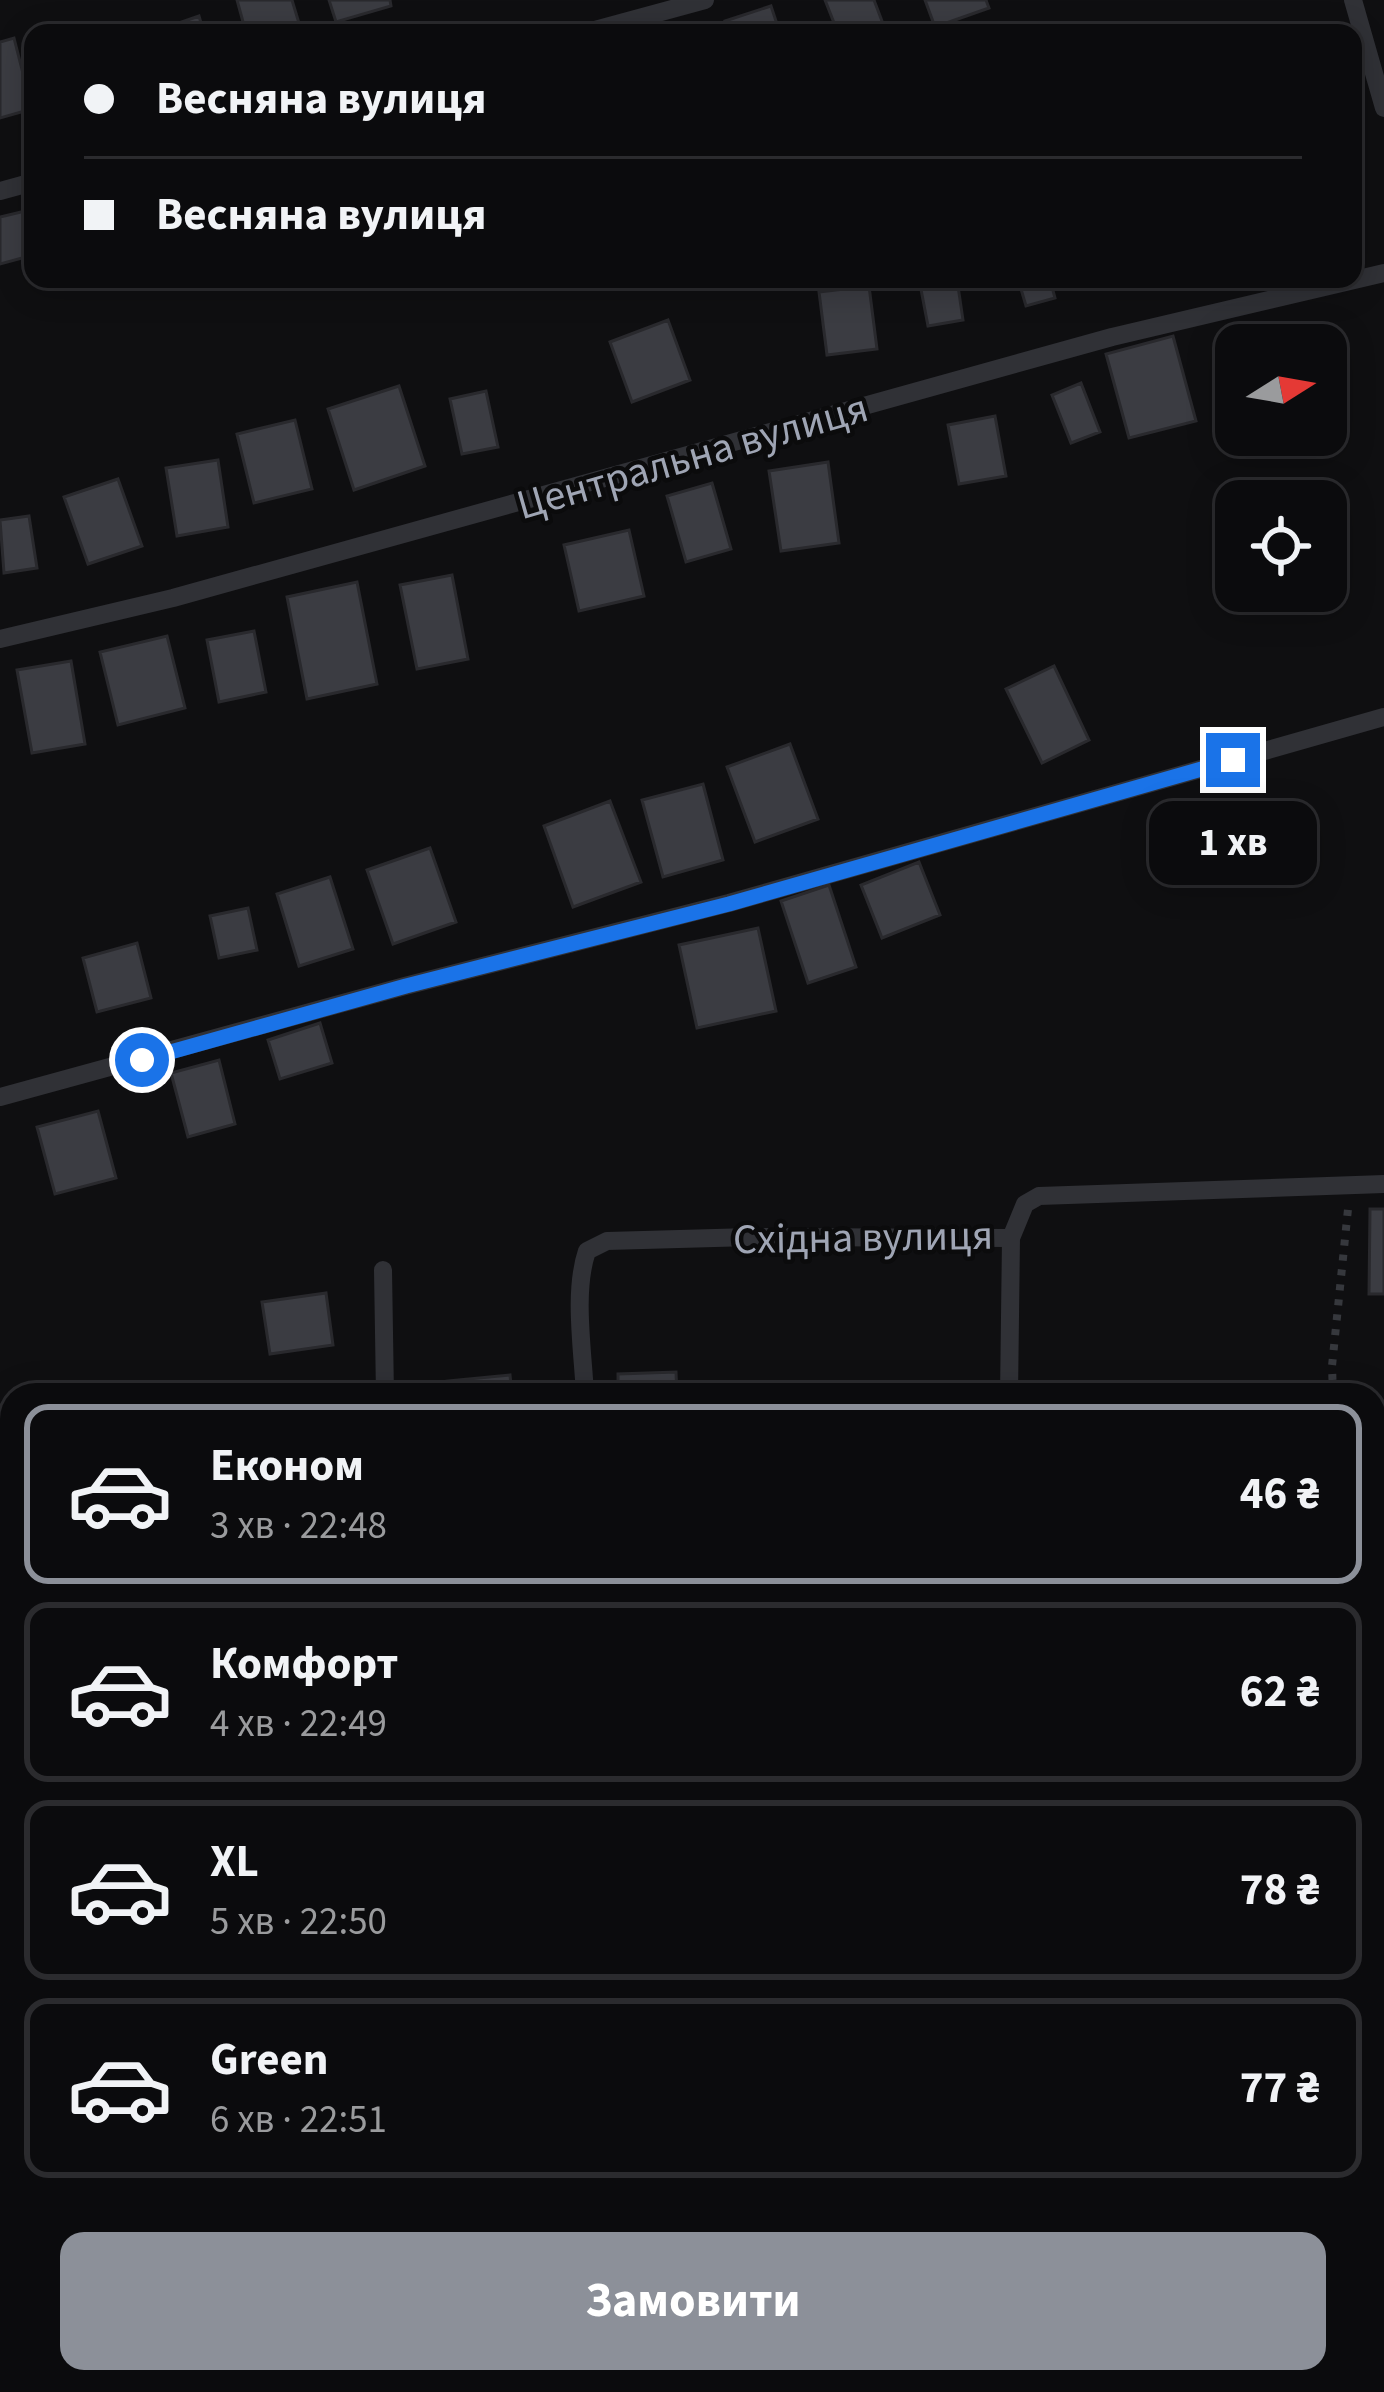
<!DOCTYPE html>
<html lang="uk">
<meta charset="utf-8">
<style>
body{margin:0;font-family:"Source Sans 3",sans-serif;background:#19191b;color:#f1f3f6;height:100vh;display:flex;flex-direction:column;font-size:45px;white-space:nowrap}
*{box-sizing:border-box;margin:0}
p{font-size:39px;color:#9a9b9d}
.icon{flex:none;width:66px;height:66px;fill:none;stroke:currentColor;stroke-width:2;stroke-linecap:round;stroke-linejoin:round}
.map{position:relative;flex:1;overflow:hidden}
.sheet{position:absolute;left:0px;top:1383px;width:1386px;height:1011px;display:flex;flex-direction:column;background:#0b0b0d;border-radius:36px 36px 0 0;box-shadow:0 6px 30px #0003,0 0 0 3px #2b2b2e}
.sheet>*{flex:none}
.top-card{position:absolute;left:24px;top:24px;width:1338px;height:264px;border-radius:24px;box-shadow:0 6px 30px #0003,0 0 0 3px #2b2b2e;display:grid;align-content:center;height:264px;padding:0 60px;background:#0b0b0d}
.needle{width:78px;rotate:79deg}
.tools{position:absolute;left:1215px;top:324px;display:grid;gap:24px}
.tools a{display:grid;place-items:center;width:132px;height:132px;border-radius:24px;background:#0b0b0d;box-shadow:0 6px 30px #0003,0 0 0 3px #2b2b2e;font-size:60px}
.end{position:absolute;width:54px;height:54px;margin:-27px;border:15px solid #1a73e8;background:#fff;box-shadow:0 0 0 6px #fff}
.from{border-radius:50%}
.bubble{position:absolute;height:84px;border-radius:24px;background:#0b0b0d;box-shadow:0 6px 30px #0003,0 0 0 3px #2b2b2e;font-size:39px;font-weight:700;line-height:84px;text-align:center}
.top-card b{display:flex;align-items:center;gap:42px;height:114px;font-size:45px}
.top-card b+b{border-top:3px solid #2b2b2e}
.top-card i{width:30px;height:30px;background:#f1f3f6}
ul{padding:21px 0 0;list-style:none}
li{display:flex;align-items:center;gap:36px;height:180px;margin:0 24px 18px;padding:0 36px;border:6px solid #2b2b2e;border-radius:24px}
li div{flex:1}
li b{display:block;font-size:45px}
li em{font-style:normal;font-weight:700}
li.on{border-color:#8c9099}
li>.icon{width:108px;height:108px;stroke-width:1.5}
.primary-button{display:flex;gap:24px;margin-top:auto;padding:24px 60px}
.primary-button a{flex:1;height:138px;border-radius:24px;background:#8c9099;color:#fff;font-size:48px;font-weight:700;line-height:138px;text-align:center}
.map>svg:first-child{display:block}
.building{fill:#3b3c42;stroke:#29292d;stroke-width:3}
.lines{fill:none;stroke-linecap:round;stroke-linejoin:round}
.path{stroke:#36383d;stroke-width:8;stroke-dasharray:6 9;stroke-linecap:butt}
.service{stroke:#303136;stroke-width:18}
.minor{stroke:#303136;stroke-width:39}
.route{stroke:#1a73e8;stroke-width:15}
.labels{text-anchor:middle;stroke-width:9;stroke-linejoin:round;paint-order:stroke}
.street-label{font-size:42px;fill:#9fa5b4;stroke:#0b0b0c}
</style>
<div class="map">
<svg width="1384" height="2392" viewBox="0 0 1384 2392">
<rect width="100%" height="100%" fill="#0f0f11"/>
<!-- building -->
<path class="building" d="M237,0H292L302,33H246Z
M329,0H390L391,6L336,22Z
M825,0H874L885,29L876,33H838Z
M925,0H986L989,8L935,27Z
M771,6L780,33H729L725,21Z
M199,16L204,33H150Z
M14,38L32,109L0,118V42Z
M25,211L33,241V255L0,264V217Z
M919,279H957L963,320L928,326Z
M1018,279H1050L1055,298L1026,306Z
M869,286L877,349L827,355L819,292Z
M668,320L690,380L632,402L610,342Z
M1173,336L1196,421L1129,438L1106,354Z
M1081,383L1100,432L1071,443L1052,395Z
M399,386L425,466L354,490L328,409Z
M486,391L498,447L462,454L450,399Z
M995,416L1006,476L959,484L948,425Z
M295,420L312,489L254,503L237,434Z
M218,460L228,527L177,536L166,468Z
M828,462L839,543L781,551L769,471Z
M118,479L142,546L88,564L64,497Z
M712,483L731,549L686,562L667,496Z
M29,516L37,568L4,573L0,520Z
M629,530L644,596L579,611L564,545Z
M452,575L468,659L417,669L400,585Z
M357,582L377,684L307,699L287,597Z
M254,631L266,692L219,702L207,640Z
M167,636L185,708L118,725L100,652Z
M71,661L85,744L32,753L17,670Z
M1054,666L1089,740L1042,763L1006,689Z
M790,744L818,819L755,842L727,767Z
M703,784L723,860L663,877L642,800Z
M610,801L641,882L573,907L544,826Z
M430,848L456,922L393,944L367,870Z
M919,862L940,915L882,938L861,885Z
M330,877L353,949L299,966L277,894Z
M829,885L856,967L808,983L781,901Z
M248,908L257,950L219,958L210,916Z
M758,928L776,1011L697,1028L679,945Z
M137,943L151,998L97,1012L83,958Z
M320,1023L332,1063L280,1079L268,1040Z
M219,1060L235,1124L188,1137L171,1073Z
M98,1111L116,1178L55,1194L37,1127Z
M1370,1209H1384V1294H1369Z
M326,1293L333,1345L270,1354L262,1302Z
M676,1372L677,1395H618V1374Z
M510,1375L512,1395H448L447,1381Z"/>
<g class="lines">
<!-- path -->
<path class="path" d="M1333,1395L1332,1366L1348,1209
M1374,1869L1384,1935"/>
<!-- service -->
<path class="service" d="M1353,0L1384,108
M584,33L705,0
M0,191L33,182
M0,639L173,598L1112,337L1384,273
M0,1097L405,986L729,903L1384,717
M383,1270L385,1395
M585,1395C583,1351 573,1292 587,1251L607,1241L751,1237L1011,1238L1025,1204L1039,1196L1384,1184
M1009,1395L1011,1238
M0,1509L12,1508
M714,2382L715,2392
M1088,2382L1089,2392"/>
<!-- minor -->
<path class="minor" d="M0,1787L12,1800
M475,2382L479,2392"/>
</g>
<g class="lines">
<!-- route -->
<path class="route" d="M142,1060L406,986L729,904L1233,760"/>
</g>
<g class="labels">
<!-- street labels -->
<g class="street-label">
<text transform="translate(692 455) rotate(-16)" y="15">Центральна вулиця</text>
<text transform="translate(863 1236) rotate(-1)" y="15">Східна вулиця</text>
</g>
</g>
</svg>
<div class="tools">
<a><svg class="needle" viewBox="-14 -14 28 28"><path d="M0-13l5 13h-10z" fill="#e53935"/><path d="M0 13l5-13h-10z" fill="#9a9b9d"/></svg></a>
<a><svg class="icon" aria-label="locate" viewBox="0 0 24 24"><circle cx="12" cy="12" r="6"/><path d="M12 2v4M12 18v4M2 12h4M18 12h4"/></svg></a>
</div>
<i class="end from" style="left:142px;top:1060px"></i>
<i class="end" style="left:1233px;top:760px"></i>
<div class="bubble" style="left:1149px;top:801px;width:168px">1 хв</div>
<div class="top-card">
<b><i class="from"></i>Весняна вулиця</b>
<b><i></i>Весняна вулиця</b>
</div>
<section class="sheet">
<ul>
<li class="on"><svg class="icon" aria-label="car" viewBox="0 0 24 24"><path d="M5 17H2v-5l4-1 3-4h7l3 4 3 1v5h-3M9 17h6M6 11h13"/><circle cx="7" cy="17" r="2"/><circle cx="17" cy="17" r="2"/></svg><div><b>Економ</b><p>3 хв · 22:48</p></div><em>46 ₴</em></li>
<li><svg class="icon" aria-label="car" viewBox="0 0 24 24"><path d="M5 17H2v-5l4-1 3-4h7l3 4 3 1v5h-3M9 17h6M6 11h13"/><circle cx="7" cy="17" r="2"/><circle cx="17" cy="17" r="2"/></svg><div><b>Комфорт</b><p>4 хв · 22:49</p></div><em>62 ₴</em></li>
<li><svg class="icon" aria-label="car" viewBox="0 0 24 24"><path d="M5 17H2v-5l4-1 3-4h7l3 4 3 1v5h-3M9 17h6M6 11h13"/><circle cx="7" cy="17" r="2"/><circle cx="17" cy="17" r="2"/></svg><div><b>XL</b><p>5 хв · 22:50</p></div><em>78 ₴</em></li>
<li><svg class="icon" aria-label="car" viewBox="0 0 24 24"><path d="M5 17H2v-5l4-1 3-4h7l3 4 3 1v5h-3M9 17h6M6 11h13"/><circle cx="7" cy="17" r="2"/><circle cx="17" cy="17" r="2"/></svg><div><b>Green</b><p>6 хв · 22:51</p></div><em>77 ₴</em></li>
</ul>
<div class="primary-button"><a>Замовити</a></div>
</section>
</div>
